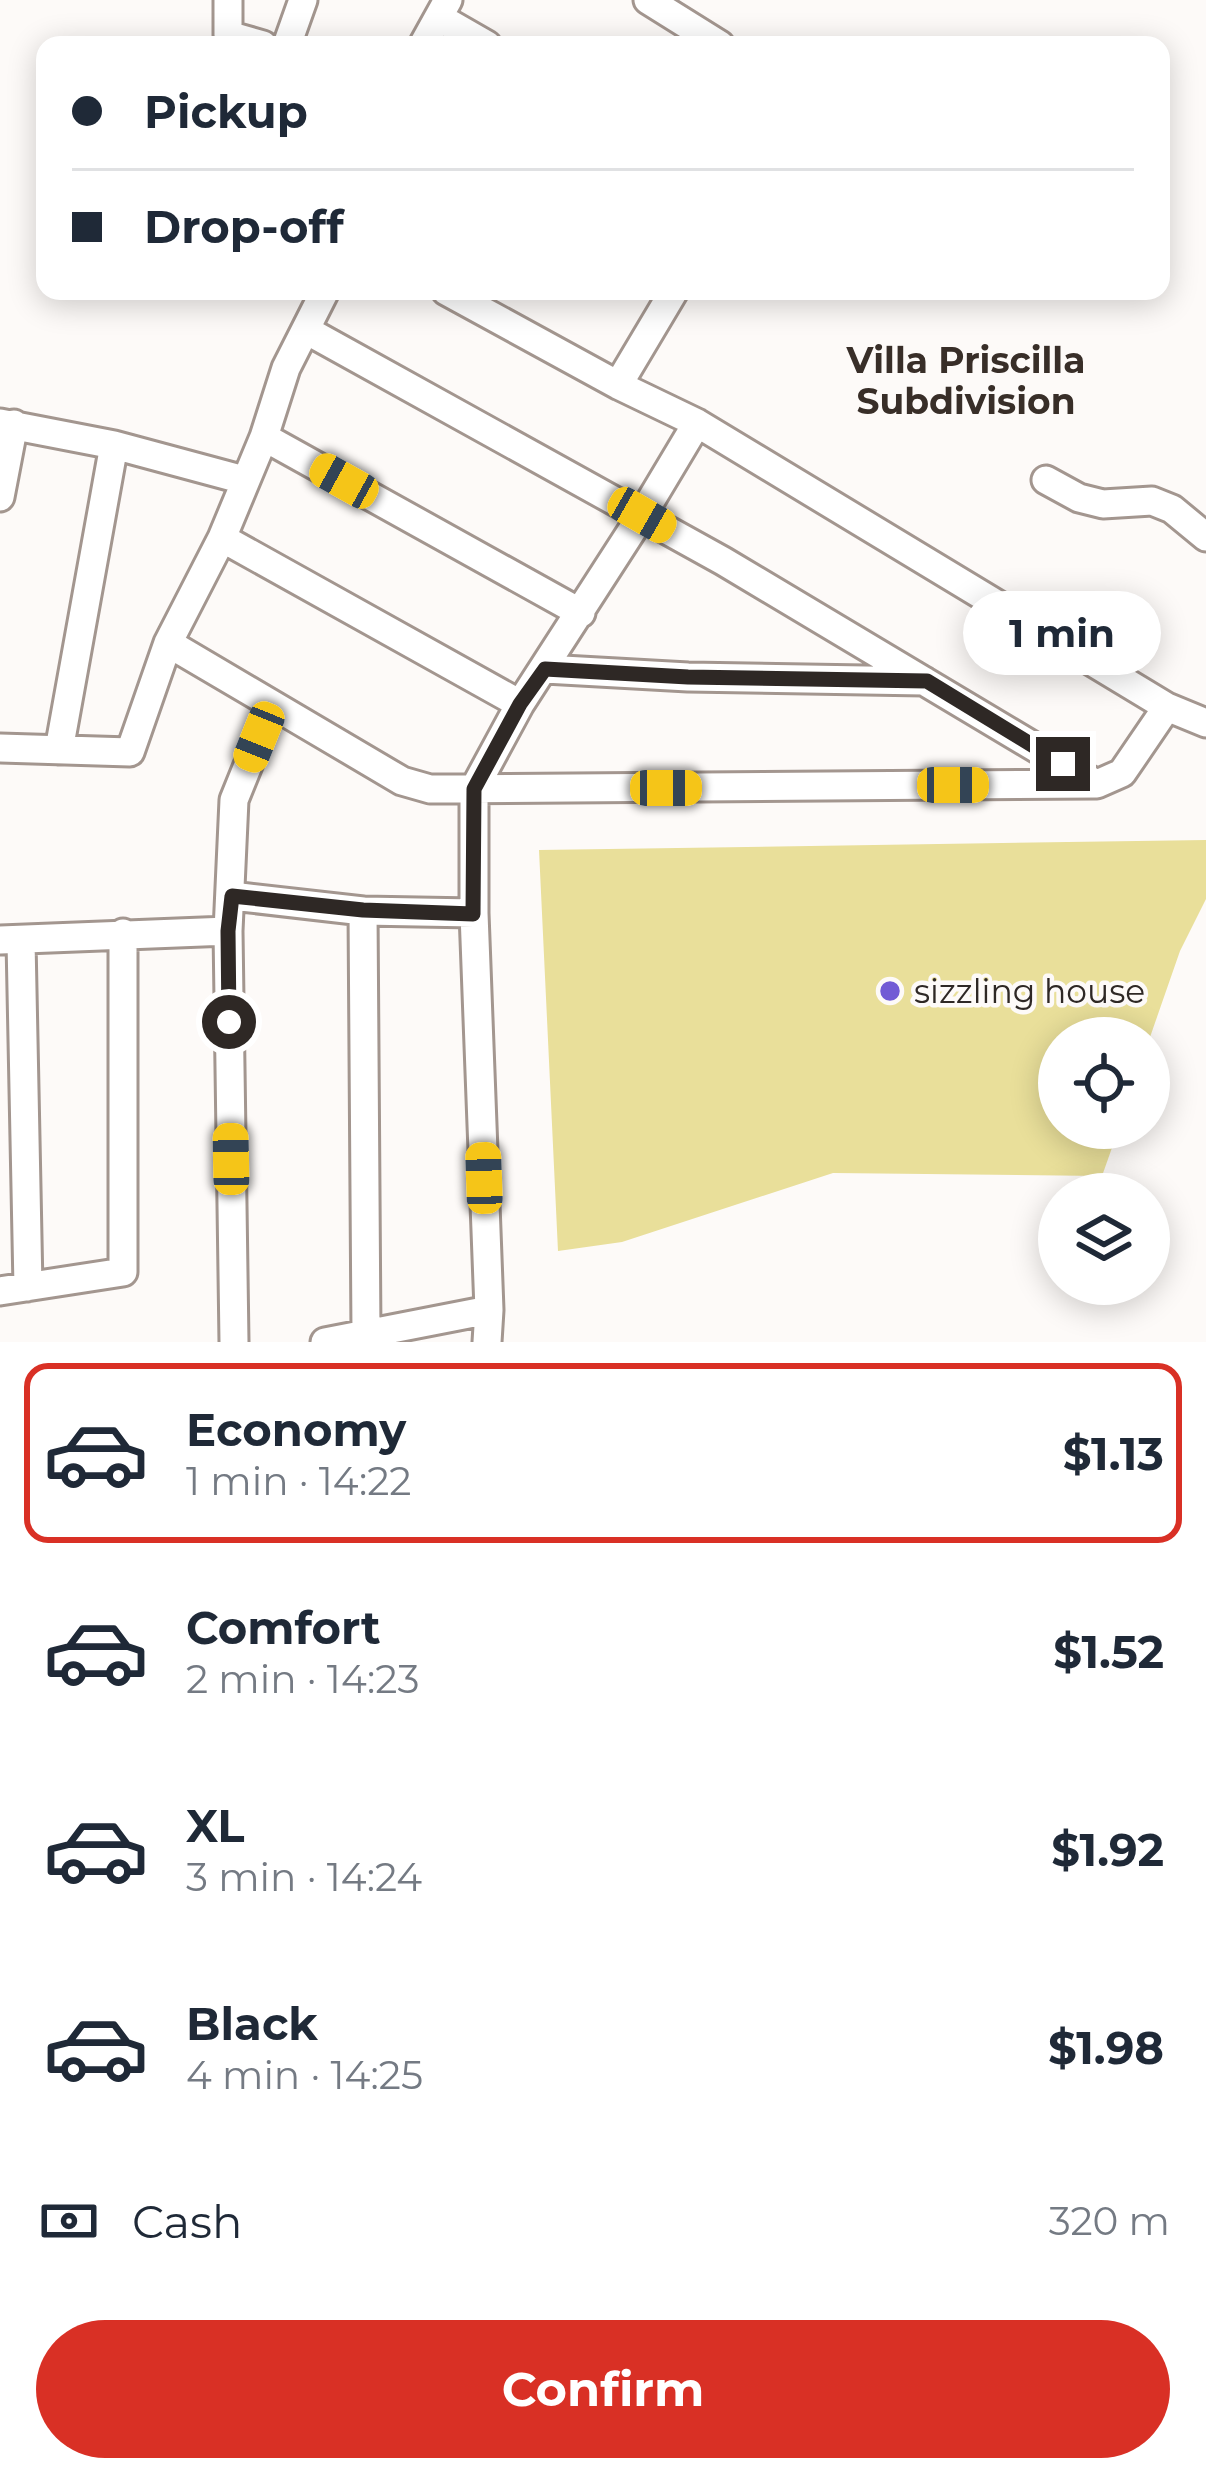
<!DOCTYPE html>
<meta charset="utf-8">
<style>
body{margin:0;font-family:Montserrat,sans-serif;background:#f6f6f7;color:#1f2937;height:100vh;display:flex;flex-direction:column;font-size:45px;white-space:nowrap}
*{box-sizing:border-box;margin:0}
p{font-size:39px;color:#747a83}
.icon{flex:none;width:66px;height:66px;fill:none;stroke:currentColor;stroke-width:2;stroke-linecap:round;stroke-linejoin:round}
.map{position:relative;height:1342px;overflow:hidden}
.details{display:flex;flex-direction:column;background:#fff;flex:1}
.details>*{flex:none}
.hud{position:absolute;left:36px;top:36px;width:1134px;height:264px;border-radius:24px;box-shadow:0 6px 30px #0003;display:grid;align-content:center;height:264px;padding:0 36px;background:#fff}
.buttons{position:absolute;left:1038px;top:1017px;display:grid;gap:24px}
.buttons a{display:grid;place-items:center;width:132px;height:132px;border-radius:50%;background:#fff;box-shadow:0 6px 30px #0003;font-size:60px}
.end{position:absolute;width:54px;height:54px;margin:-27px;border:15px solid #2e2825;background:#fff;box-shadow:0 0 0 6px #fff}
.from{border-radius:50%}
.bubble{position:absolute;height:84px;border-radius:42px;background:#fff;box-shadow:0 6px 30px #0003;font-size:39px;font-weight:700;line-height:84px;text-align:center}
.car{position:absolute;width:36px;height:72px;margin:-36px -18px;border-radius:15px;box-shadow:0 0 9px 3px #0007;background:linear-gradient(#f5c518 24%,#345 0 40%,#f5c518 0 76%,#345 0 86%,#f5c518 0)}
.hud b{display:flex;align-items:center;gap:42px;height:114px;font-size:45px}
.hud b+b{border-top:3px solid #e0e1e3}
.hud i{width:30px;height:30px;background:#1f2937}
ul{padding:21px 0 0;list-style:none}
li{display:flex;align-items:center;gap:36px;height:180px;margin:0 24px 18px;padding:0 12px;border:6px solid transparent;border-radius:24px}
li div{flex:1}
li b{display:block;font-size:45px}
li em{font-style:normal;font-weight:700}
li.current{border-color:#d93025}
li>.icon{width:108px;height:108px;stroke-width:1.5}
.pay{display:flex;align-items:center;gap:30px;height:132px;padding:0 36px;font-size:45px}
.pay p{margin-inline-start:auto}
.button{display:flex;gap:24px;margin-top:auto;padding:24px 36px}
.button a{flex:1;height:138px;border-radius:72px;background:#d93025;color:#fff;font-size:48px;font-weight:700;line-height:138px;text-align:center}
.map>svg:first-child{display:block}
.grass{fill:#e9df9a}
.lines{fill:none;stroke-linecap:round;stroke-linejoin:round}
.minor-casing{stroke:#a3968f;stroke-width:33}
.minor{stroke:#fff;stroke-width:27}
.route{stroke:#2e2825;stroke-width:15}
.poi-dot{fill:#725bd5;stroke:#fdfaf8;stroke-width:4.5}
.labels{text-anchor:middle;stroke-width:9;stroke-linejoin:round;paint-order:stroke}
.poi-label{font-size:33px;fill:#2e2825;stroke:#fdfaf8;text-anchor:start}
.neighbourhood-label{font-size:36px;font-weight:bold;fill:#382e28;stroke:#fdfaf8}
</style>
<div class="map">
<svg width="1206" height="1342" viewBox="0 0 1206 1342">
<rect width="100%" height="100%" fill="#fdfaf8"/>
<!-- grass -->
<path class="grass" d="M1206,840V899L1180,951L1149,1040L1059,1038V1128H1119L1102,1176L833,1173L622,1242L558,1251L539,850Z"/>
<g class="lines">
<!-- minor casing -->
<g class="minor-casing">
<path id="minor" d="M228,0V35L263,45
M648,0L720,45
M440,18L487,45
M287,45L303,0
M423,45L448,0
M446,291L618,385L697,423L1167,707L1206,723
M306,330L723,561L1093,782
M618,385L674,291
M0,423L114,445L244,480
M264,437L581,613
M1046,480L1079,498L1103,504L1152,501L1172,509L1206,537
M0,497L14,424
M222,538L520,704
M168,643L402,781L430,789L1097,784L1122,773L1167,707
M545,669L688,677L924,681
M0,748L130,752L168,643L222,538L264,437L286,368L325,291
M59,750L114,445
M232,896L363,911
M0,940L228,931
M21,941L28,1287
M0,1291L123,1272V933
M366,1334L363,911L474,913
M234,1342L228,931L234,800L272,706
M325,1342L489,1310
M487,1342L489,1310L474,913V789L520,704L642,515L697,423"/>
</g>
<!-- minor -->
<use href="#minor" class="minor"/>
</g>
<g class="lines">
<!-- route -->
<path class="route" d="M229,1022L228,931L232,896L363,910L473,914L474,789L520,704L545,669L688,677L927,681L1063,764"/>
</g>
<!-- markers -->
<circle class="poi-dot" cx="890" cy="991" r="12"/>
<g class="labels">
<!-- poi labels -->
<g class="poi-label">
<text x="914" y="1003">sizzling house</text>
</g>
<!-- neighbourhood labels -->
<g class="neighbourhood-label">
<text x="966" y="373">Villa Priscilla<tspan x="966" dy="41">Subdivision</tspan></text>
</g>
</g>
</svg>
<div class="buttons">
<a><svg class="icon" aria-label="locate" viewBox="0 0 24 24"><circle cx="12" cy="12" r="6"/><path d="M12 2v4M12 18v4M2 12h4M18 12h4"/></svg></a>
<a><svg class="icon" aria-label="layers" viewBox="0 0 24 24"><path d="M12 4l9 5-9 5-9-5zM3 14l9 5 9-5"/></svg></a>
</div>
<i class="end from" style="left:229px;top:1022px"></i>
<i class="end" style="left:1063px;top:764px"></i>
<div class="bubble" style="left:963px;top:591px;width:198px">1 min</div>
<i class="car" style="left:344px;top:481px;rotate:299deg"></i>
<i class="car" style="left:642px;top:515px;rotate:120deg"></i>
<i class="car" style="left:259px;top:737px;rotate:202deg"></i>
<i class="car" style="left:953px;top:785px;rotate:90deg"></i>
<i class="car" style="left:666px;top:788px;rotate:90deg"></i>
<i class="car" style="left:231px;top:1159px;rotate:359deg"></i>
<i class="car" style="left:484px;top:1178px;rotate:358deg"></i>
<div class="hud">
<b><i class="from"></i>Pickup</b>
<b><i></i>Drop-off</b>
</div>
</div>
<section class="details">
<ul>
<li class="current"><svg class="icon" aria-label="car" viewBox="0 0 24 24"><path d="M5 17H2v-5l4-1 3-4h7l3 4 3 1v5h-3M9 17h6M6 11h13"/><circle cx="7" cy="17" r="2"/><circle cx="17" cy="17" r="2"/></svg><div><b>Economy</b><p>1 min · 14:22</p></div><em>$1.13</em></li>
<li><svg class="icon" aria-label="car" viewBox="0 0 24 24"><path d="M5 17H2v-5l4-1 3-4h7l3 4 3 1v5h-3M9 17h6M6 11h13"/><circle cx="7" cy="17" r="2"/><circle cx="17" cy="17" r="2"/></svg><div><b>Comfort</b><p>2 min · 14:23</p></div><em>$1.52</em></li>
<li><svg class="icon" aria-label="car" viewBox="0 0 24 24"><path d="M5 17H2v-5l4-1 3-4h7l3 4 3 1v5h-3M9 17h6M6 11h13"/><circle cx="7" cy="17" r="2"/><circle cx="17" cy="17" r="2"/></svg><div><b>XL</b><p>3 min · 14:24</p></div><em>$1.92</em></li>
<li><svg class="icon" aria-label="car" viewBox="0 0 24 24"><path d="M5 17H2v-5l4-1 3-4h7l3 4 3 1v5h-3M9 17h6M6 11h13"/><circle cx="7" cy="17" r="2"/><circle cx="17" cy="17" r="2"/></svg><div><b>Black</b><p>4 min · 14:25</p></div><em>$1.98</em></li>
</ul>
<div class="pay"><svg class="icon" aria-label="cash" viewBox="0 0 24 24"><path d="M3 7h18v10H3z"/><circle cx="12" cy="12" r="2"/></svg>Cash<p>320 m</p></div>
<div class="button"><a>Confirm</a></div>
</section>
